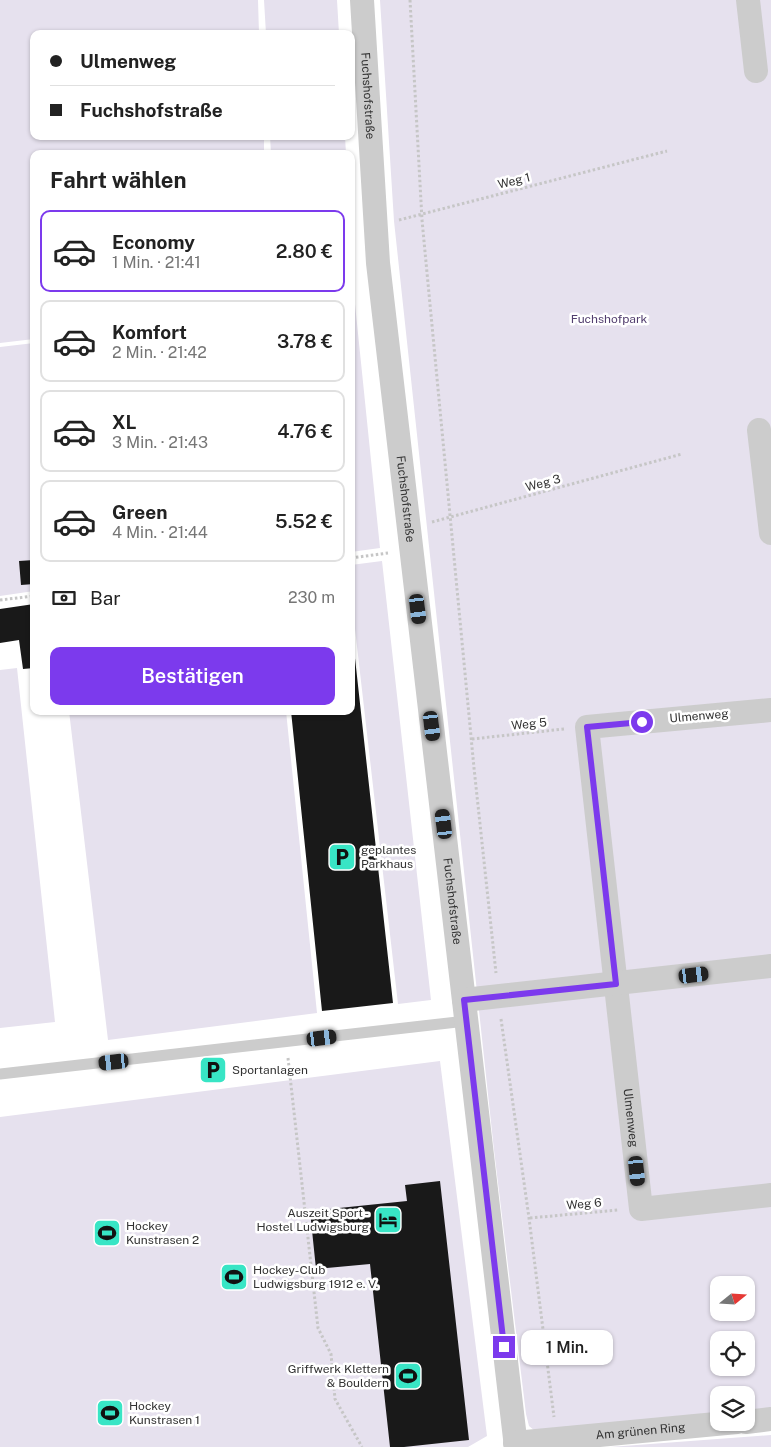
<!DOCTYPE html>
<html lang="de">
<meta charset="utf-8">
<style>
body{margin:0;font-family:"Public Sans",sans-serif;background:#f6f6f6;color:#222;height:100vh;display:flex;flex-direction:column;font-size:19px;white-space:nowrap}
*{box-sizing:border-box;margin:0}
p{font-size:16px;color:#767676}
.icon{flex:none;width:28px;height:28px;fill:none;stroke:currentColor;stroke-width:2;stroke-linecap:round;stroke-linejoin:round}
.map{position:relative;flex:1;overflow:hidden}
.sheet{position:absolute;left:30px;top:150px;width:325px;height:565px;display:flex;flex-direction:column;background:#fff;border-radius:10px;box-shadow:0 1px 4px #0004}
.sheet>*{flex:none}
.hud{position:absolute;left:30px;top:30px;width:325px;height:110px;border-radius:10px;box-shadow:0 1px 4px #0004;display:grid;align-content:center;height:110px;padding:0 20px;background:#fff}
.needle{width:32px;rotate:72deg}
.fabs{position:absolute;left:710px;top:1276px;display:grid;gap:10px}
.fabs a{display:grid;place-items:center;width:45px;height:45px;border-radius:10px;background:#fff;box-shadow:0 1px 4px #0004;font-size:25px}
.end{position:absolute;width:22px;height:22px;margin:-11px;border:6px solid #7c3aed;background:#fff;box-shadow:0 0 0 2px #fff}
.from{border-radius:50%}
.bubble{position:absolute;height:35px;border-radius:10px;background:#fff;box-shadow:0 1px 4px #0004;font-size:16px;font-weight:600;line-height:35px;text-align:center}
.car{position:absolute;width:15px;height:30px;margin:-15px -8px;border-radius:6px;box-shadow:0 0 4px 1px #0007;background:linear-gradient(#222 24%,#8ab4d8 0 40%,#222 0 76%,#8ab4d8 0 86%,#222 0)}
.hud b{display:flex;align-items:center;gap:18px;height:48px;font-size:19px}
.hud b+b{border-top:1px solid #e0e0e0}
.hud i{width:12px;height:12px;background:#222}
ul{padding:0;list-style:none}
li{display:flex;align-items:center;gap:15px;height:82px;margin:0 10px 8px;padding:0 10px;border:2px solid #e0e0e0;border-radius:10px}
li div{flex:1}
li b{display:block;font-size:19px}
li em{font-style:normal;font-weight:600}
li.active{border-color:#7c3aed}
li>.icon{width:45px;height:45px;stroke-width:1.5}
h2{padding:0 20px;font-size:22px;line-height:60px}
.pay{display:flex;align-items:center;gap:12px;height:55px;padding:0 20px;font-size:19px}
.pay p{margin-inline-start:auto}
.primary-button{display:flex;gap:10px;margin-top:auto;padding:10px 20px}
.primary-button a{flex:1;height:58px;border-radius:10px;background:#7c3aed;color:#fff;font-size:20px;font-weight:600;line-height:58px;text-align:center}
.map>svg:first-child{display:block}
.green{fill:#e6e1ee;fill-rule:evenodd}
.building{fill:#191919}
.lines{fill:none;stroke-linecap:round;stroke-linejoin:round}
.path{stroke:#c6c6c6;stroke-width:3;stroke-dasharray:2.5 2.5;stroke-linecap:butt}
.service{stroke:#ccc;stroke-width:11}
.minor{stroke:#ccc;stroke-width:24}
.route{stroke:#7c3aed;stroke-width:6}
.labels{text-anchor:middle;stroke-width:5;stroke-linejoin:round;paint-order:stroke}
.street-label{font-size:12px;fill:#323232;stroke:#fff}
.park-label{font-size:12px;fill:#533f6f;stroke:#fff}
.poi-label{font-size:12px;fill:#323232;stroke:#fff;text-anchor:start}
</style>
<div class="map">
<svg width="771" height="1447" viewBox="0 0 771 1447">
<rect width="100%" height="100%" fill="#fff"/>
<!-- green -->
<path class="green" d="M0,0H258L259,34H34V136H264V154H34V339L0,343Z
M264,0H337L339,34H266Z
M380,0H771V1419L746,1422V1395H719V1422L535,1431L529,1426L526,1414L494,1150L394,221ZM719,1285H746V1312H719ZM719,1340H746V1368H719Z
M270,136H345L346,154H271Z
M351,242L355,304L380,548L351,552Z
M34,343V591L0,596V347Z
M382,561L431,1000L398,1004L351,594V565Z
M17,668L55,1022L0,1028V670Z
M69,711H286L317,1013L108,1040Z
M440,1061L487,1436L468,1447H0V1117Z
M771,1435V1447H610Z"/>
<!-- building -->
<path class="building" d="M34,560V584L21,585L19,561Z
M34,604V668L23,669L19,640L0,643V609Z
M351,640H353L393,1003L322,1011L291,711H351Z
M440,1181L469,1440L404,1447H390L370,1264L316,1269L310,1211L407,1201L405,1185Z"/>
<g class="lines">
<!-- path -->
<path class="path" d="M410,0L422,220L474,768L496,973
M399,220L667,151
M432,522L682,454
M351,558L388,553
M0,600L34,596
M472,739L564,729
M501,1019L529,1218L554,1417
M288,1058L318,1328L331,1354L335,1399L362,1447
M530,1218L618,1210"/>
<!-- service -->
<path class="service" d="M0,1074L466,1021"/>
<!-- minor -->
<g class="minor">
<path id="s1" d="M362,0L378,263L516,1447"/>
<path d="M748,0L756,71"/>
<path d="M759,430L771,533"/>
<path id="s2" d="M771,710L587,727L641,1209L771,1195"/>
<path d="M464,1000L771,966"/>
<path d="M746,1422L771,1419"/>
<path id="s3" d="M515,1443L737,1422"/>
</g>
</g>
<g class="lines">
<!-- route -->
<path class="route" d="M504,1347L464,1000L616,984L587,727L642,722"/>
</g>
<!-- icons -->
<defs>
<g id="parking-square" transform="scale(1.4375)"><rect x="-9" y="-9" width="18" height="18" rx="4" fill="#38e5c5" stroke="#fff"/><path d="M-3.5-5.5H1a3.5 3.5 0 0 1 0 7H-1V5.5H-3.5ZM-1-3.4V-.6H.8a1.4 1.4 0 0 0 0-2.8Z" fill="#111"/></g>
<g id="hotel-square" transform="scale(1.4375)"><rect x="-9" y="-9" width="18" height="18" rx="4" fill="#38e5c5" stroke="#fff"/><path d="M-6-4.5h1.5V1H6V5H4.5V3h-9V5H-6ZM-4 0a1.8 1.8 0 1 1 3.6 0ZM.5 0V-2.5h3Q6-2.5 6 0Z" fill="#111"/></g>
<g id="stadium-square" transform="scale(1.4375)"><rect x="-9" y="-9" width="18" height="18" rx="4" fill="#38e5c5" stroke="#fff"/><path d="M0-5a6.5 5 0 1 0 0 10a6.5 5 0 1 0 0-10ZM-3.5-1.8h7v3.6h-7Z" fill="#111"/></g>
</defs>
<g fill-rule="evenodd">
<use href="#parking-square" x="342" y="857"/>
<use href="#parking-square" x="213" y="1070"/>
<use href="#hotel-square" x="388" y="1220"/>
<use href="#stadium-square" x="107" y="1233"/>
<use href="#stadium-square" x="234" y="1277"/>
<use href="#stadium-square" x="408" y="1376"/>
<use href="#stadium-square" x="110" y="1413"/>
</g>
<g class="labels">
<!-- street labels -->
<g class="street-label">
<text dy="4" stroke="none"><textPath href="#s1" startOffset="96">Fuchshofstraße</textPath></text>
<text transform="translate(514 181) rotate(-14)" y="4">Weg 1</text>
<text transform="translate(543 483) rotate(-15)" y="4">Weg 3</text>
<text dy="4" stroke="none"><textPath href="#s1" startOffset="501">Fuchshofstraße</textPath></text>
<text transform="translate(699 716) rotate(-5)" y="4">Ulmenweg</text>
<text transform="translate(529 724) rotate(-6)" y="4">Weg 5</text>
<text dy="4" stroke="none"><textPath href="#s1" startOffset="906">Fuchshofstraße</textPath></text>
<text dy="4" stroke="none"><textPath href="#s2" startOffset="578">Ulmenweg</textPath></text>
<text transform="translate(584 1204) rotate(-5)" y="4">Weg 6</text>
<text dy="4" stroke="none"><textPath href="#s3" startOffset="126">Am grünen Ring</textPath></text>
</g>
<!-- park labels -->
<g class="park-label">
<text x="609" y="323">Fuchshofpark</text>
</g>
<!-- poi labels -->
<g class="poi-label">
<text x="361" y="854">geplantes<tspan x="361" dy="14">Parkhaus</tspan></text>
<text x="232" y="1074">Sportanlagen</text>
<text x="369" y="1217" text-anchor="end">Auszeit Sport -<tspan x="369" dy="14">Hostel Ludwigsburg</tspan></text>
<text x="126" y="1230">Hockey<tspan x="126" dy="14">Kunstrasen 2</tspan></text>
<text x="253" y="1274">Hockey-Club<tspan x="253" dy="14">Ludwigsburg 1912 e. V.</tspan></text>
<text x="389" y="1373" text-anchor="end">Griffwerk Klettern<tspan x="389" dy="14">&amp; Bouldern</tspan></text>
<text x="129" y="1410">Hockey<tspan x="129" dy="14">Kunstrasen 1</tspan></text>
</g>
</g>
</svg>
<div class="fabs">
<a><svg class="needle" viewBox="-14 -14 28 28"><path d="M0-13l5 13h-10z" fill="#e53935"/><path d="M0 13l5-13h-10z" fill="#767676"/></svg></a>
<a><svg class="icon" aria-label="locate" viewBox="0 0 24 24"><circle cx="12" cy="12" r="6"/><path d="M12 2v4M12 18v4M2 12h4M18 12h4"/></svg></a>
<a><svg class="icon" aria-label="layers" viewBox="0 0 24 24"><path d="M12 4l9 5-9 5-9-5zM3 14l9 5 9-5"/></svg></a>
</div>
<i class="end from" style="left:642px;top:722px"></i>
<i class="end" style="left:504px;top:1347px"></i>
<div class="bubble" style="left:521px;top:1330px;width:92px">1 Min.</div>
<i class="car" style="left:418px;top:609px;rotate:173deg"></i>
<i class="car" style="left:432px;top:726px;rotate:173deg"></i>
<i class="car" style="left:444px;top:824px;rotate:353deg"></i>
<i class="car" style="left:694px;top:975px;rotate:83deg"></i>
<i class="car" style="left:322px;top:1038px;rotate:83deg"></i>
<i class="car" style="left:114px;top:1062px;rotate:264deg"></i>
<i class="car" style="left:637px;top:1171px;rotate:174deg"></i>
<div class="hud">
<b><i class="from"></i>Ulmenweg</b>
<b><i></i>Fuchshofstraße</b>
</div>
<section class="sheet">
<h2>Fahrt wählen</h2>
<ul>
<li class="active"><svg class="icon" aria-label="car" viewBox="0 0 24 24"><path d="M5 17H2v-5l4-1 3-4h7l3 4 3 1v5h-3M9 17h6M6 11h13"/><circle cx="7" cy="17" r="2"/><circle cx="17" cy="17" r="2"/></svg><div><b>Economy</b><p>1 Min. · 21:41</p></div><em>2.80 €</em></li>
<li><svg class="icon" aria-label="car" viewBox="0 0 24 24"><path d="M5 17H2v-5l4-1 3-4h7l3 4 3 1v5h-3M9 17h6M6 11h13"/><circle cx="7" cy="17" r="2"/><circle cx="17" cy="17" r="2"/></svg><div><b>Komfort</b><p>2 Min. · 21:42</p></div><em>3.78 €</em></li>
<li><svg class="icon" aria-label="car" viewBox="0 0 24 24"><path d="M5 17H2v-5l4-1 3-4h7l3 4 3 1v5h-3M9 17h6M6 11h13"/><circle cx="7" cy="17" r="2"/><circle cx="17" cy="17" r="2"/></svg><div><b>XL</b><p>3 Min. · 21:43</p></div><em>4.76 €</em></li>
<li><svg class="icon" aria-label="car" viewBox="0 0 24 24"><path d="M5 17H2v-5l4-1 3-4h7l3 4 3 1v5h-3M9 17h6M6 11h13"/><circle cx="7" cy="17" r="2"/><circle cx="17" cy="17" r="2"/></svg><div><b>Green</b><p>4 Min. · 21:44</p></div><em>5.52 €</em></li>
</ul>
<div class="pay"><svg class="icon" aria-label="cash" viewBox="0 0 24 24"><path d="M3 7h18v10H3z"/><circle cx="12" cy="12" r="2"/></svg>Bar<p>230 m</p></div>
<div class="primary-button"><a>Bestätigen</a></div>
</section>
</div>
